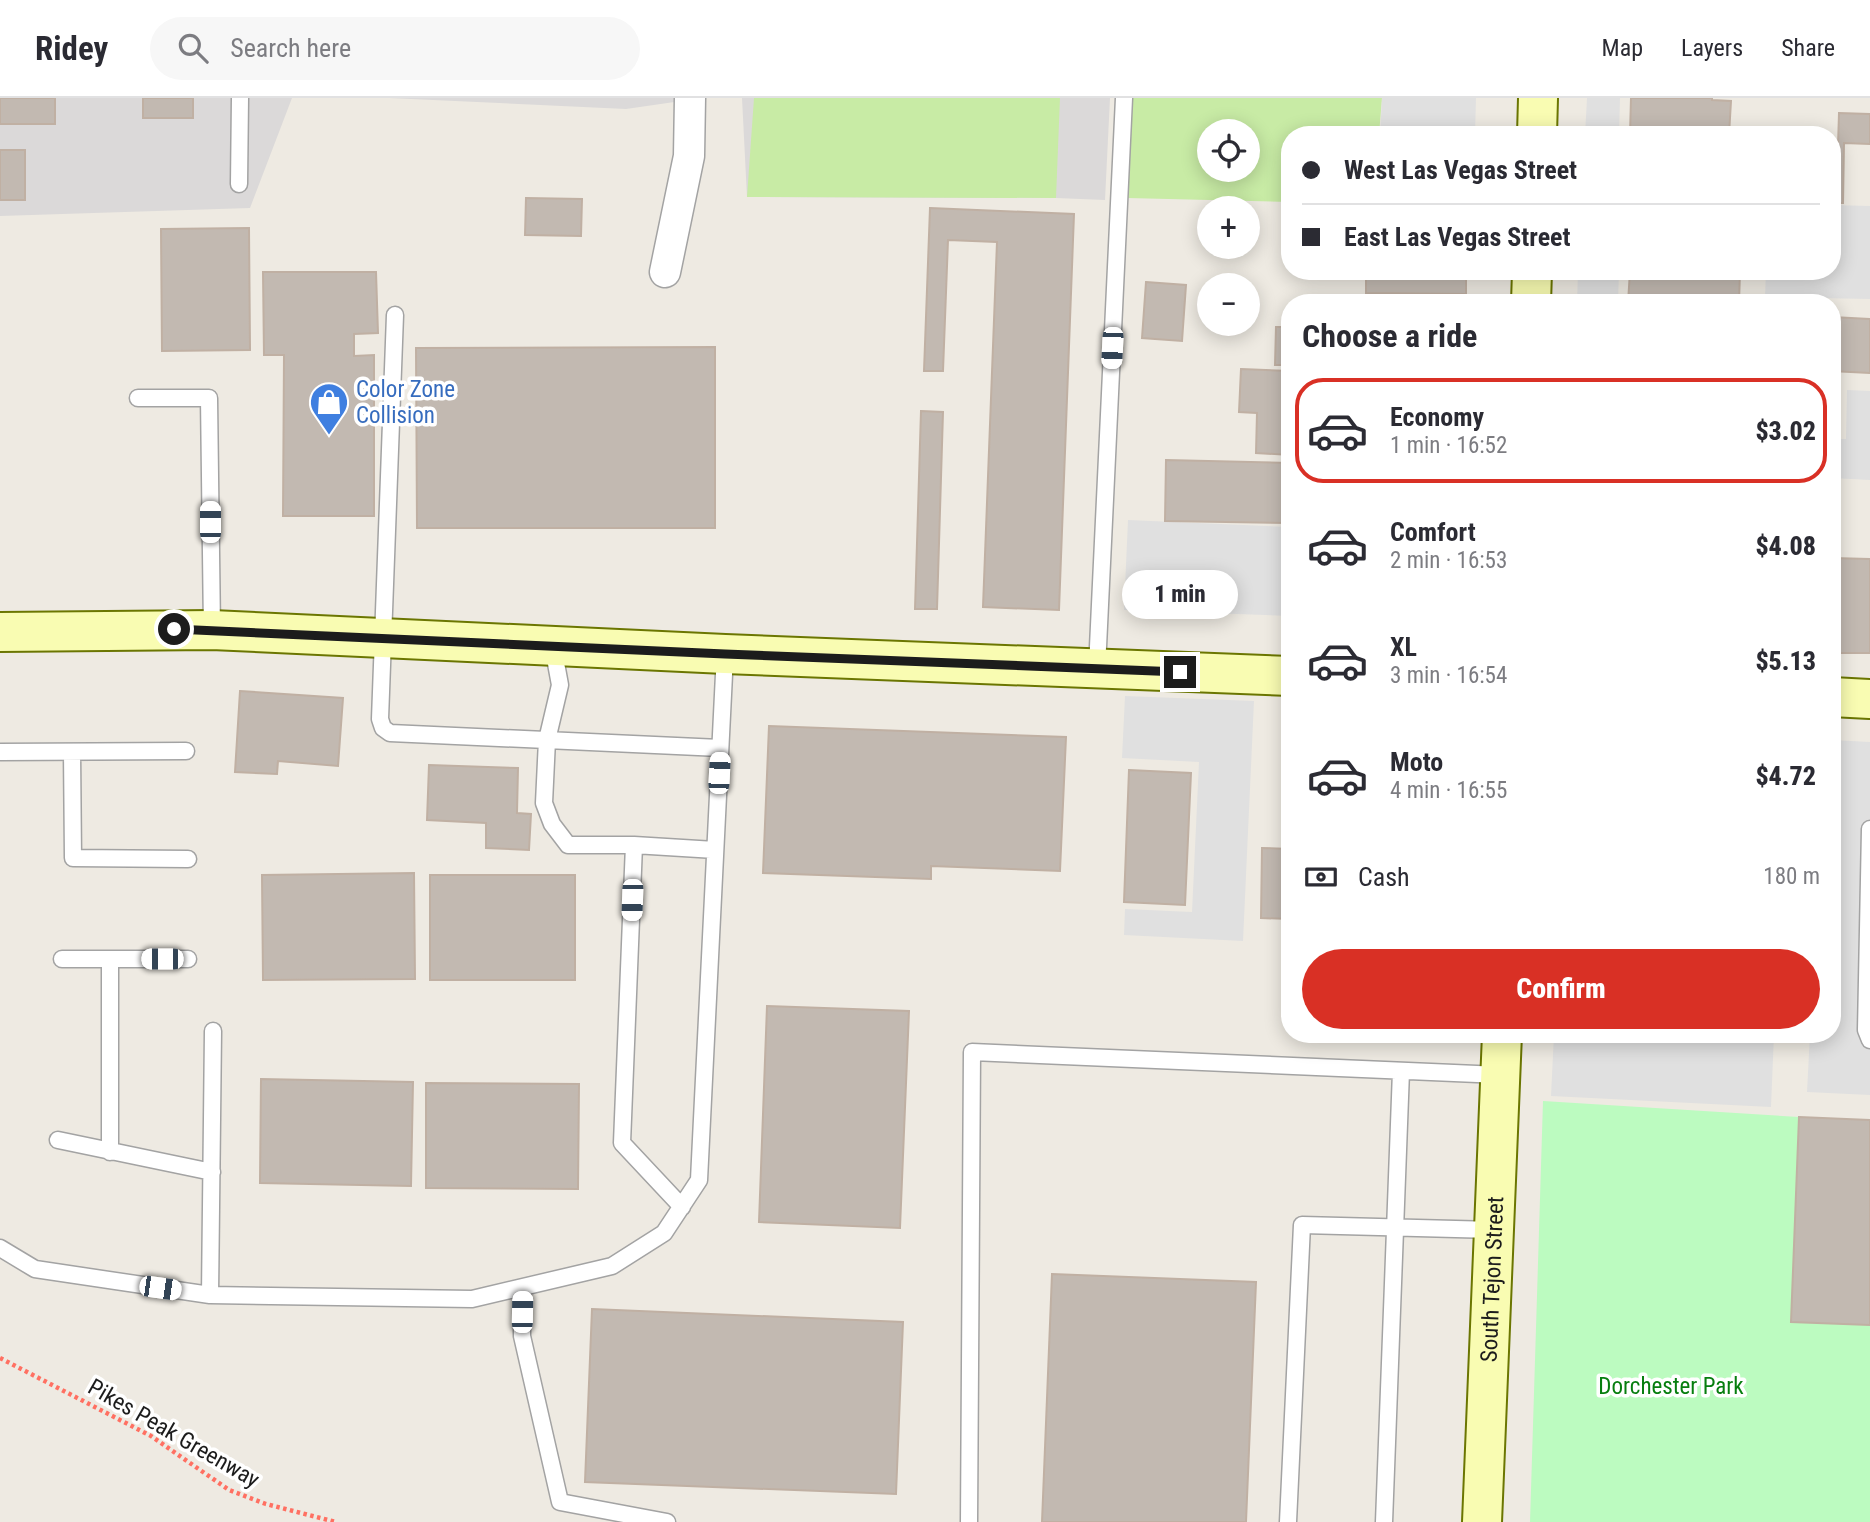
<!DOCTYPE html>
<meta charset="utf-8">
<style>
body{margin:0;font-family:"Roboto Condensed",sans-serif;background:#f7f7f7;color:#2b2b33;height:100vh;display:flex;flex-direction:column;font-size:26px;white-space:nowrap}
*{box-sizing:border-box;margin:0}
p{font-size:23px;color:#7c7c81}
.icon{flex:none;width:38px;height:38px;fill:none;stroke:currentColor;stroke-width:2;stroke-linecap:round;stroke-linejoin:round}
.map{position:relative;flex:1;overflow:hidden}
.details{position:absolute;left:1281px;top:196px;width:560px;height:749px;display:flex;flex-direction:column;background:#fff;border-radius:28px;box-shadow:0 4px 18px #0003}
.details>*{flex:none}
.guide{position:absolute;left:1281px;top:28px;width:560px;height:154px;border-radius:28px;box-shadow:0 4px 18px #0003;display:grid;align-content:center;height:154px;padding:0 21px;background:#fff}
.fabs{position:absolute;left:1197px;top:21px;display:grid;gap:14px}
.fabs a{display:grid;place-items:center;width:63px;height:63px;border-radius:50%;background:#fff;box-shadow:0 4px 18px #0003;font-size:35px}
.end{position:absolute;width:32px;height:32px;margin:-16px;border:9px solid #1c1c1c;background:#fff;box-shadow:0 0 0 4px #fff}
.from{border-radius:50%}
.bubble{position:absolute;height:49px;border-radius:24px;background:#fff;box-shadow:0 4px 18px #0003;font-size:23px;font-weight:800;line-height:49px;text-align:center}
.car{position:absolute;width:21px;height:42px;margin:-21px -10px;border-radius:9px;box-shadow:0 0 5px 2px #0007;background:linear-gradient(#fff 24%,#345 0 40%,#fff 0 76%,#345 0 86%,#fff 0)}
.guide b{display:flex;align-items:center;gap:24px;height:66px;font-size:26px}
.guide b+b{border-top:2px solid #e1e1e2}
.guide i{width:18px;height:18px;background:#2b2b33}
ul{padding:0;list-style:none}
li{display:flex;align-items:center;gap:21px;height:105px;margin:0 14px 10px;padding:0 7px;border:4px solid transparent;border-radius:28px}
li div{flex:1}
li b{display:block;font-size:26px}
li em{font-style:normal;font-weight:800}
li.selected{border-color:#d93025}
li>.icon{width:63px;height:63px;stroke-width:1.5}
h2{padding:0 21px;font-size:32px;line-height:84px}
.pay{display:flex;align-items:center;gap:18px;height:77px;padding:0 21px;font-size:26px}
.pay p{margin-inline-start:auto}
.action{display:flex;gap:14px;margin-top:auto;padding:14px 21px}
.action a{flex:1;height:80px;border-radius:42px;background:#d93025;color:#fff;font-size:28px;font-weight:800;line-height:80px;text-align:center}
header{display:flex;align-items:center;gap:42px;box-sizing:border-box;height:98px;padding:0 35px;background:#fff;border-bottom:2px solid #e1e1e2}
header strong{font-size:33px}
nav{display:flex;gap:38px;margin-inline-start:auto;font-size:24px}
.search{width:490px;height:63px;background:#f7f7f7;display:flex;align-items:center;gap:18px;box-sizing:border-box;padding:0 24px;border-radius:38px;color:#7c7c81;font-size:26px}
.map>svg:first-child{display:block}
.residential{fill:#dbd9d9}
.grass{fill:#c8eba5;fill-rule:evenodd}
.park{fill:#bcfbc0}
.parking{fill:#e0e0e0}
.building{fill:#c2b9b1;stroke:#c0b0a3;stroke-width:2}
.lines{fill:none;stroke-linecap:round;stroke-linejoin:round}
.lane-casing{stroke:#a3a3a3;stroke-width:19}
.street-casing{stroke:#a3a3a3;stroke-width:33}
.secondary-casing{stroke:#6b7601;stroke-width:42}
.path{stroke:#ff7062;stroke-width:4.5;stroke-dasharray:3.5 3.5;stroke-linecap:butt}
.lane{stroke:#fff;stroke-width:16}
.street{stroke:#fff;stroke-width:30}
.secondary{stroke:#f9fcb2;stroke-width:38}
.route{stroke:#1c1c1c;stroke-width:9}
.labels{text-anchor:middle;stroke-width:7;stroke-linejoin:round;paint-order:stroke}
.shop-label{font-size:23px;fill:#366cbe;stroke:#fff;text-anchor:start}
.street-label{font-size:23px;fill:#1c1c1c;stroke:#fff}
.park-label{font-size:23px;fill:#077e0f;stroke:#fff}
</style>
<header>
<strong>Ridey</strong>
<div class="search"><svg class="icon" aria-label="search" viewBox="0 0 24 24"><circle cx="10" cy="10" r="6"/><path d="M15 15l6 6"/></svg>Search here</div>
<nav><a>Map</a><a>Layers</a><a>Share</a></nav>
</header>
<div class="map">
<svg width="1870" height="1424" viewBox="0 0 1870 1424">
<rect width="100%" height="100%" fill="#eeeae2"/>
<!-- residential -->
<path class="residential" d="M0,0H292L250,110L0,118Z
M389,0H702L626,11Z
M742,0H1110L1105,102L1056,100L747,99Z"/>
<!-- grass -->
<path class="grass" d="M754,0H1060L1056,100L747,99Z
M1130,0H1382L1379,37H1290V104L1127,100ZM1209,33H1248V72H1209Z"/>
<!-- park -->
<path class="park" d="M1543,1003L1799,1019L1791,1223L1870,1227V1424H1530Z"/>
<!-- parking -->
<path class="parking" d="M1382,0H1476L1475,37H1380Z
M1587,0H1620L1619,37H1585Z
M1832,107L1870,108V201L1765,199L1766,173H1832Z
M1578,173H1619L1618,205H1577Z
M1847,292L1870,293V382L1832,380V341H1846Z
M1128,422L1290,429V518L1124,512Z
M1125,598L1254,603L1243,843L1124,837L1125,811L1192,814L1199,664L1122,660Z
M1832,642L1870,644V997L1807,994L1810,936H1832Z
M1554,936H1774L1771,1009L1551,998Z"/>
<!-- building -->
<path class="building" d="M0,0H55V26H0Z
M143,0H193V20H143Z
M1631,0H1712V2L1731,3L1729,37H1630Z
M1839,15L1870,16V46L1844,45L1843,105H1832V48H1838Z
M0,52H25V102H0Z
M526,100L582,101L581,138L525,137Z
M930,110L1074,116L1059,512L983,509L997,144L948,142L943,273H924Z
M249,130L250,252L162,253L161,131Z
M1350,173H1466V196L1366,195V179L1350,180Z
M1630,173H1740L1739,205H1628Z
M263,174H376L378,235L354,236V258L374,257V418H283L284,257H264Z
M1146,184L1186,187L1182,243L1142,240Z
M1832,219L1870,221V275L1832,273Z
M1276,229H1290V267H1275Z
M715,249V430H417L416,250Z
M1241,271L1290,273V357L1256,355L1257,315L1239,314Z
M921,313L943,314L937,511H915Z
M1166,362L1290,365V425L1165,423Z
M1832,460L1870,461V555H1832Z
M240,593L343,600L338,668L278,663L277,676L235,674Z
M769,628L1066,639L1060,773L931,768V781L763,775Z
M429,667L518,670L517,715L531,716L529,752L486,750V725L427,722Z
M1129,672L1191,675L1185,807L1124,804Z
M1262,750L1290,751V821L1261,820Z
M414,775L415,881L263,882L262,777Z
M430,777H575V882H430Z
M767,908L909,913L900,1130L759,1124Z
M261,981L413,984L411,1088L260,1085Z
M426,985L579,986L578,1091L426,1090Z
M1799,1019L1870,1022V1227L1791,1224Z
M1052,1176L1256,1184L1246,1424H1042Z
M592,1211L903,1224L896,1396L585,1384Z"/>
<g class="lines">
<!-- lane casing -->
<g class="lane-casing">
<path id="lane" d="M239,86L240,0
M395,217L380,621L383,630L390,635L720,650
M138,300H209L212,532
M553,549L560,587L547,642L544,705L552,726L568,747H634L715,752
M1097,570L1124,0
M0,654L186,653
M72,654L73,760L188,761
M1870,731L1866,932L1870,942
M634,747L622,1045L682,1109
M62,861H188
M58,1042L212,1074
M110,1054V861
M0,1150L35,1171L210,1197L472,1201L612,1168L664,1135L699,1082L725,556
M522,1190V1238L560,1404L667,1424
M210,1197L213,933
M969,1424L972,954L1500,977
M1288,1424L1302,1127L1494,1132
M1384,1424L1401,973"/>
</g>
<!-- street casing -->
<g class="street-casing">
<path id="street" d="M665,174L689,58L690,0"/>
</g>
<!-- secondary casing -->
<g class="secondary-casing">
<g id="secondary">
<path d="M1537,37L1538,0"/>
<path d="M1531,205L1532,173"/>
<path d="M0,534L212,532L725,556L1290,578"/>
<path d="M1832,599L1870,601"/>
<path id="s1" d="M1482,1424L1502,936"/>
</g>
</g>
<!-- path -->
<path class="path" d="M0,1260L151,1338L229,1392L266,1406L336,1424"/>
<!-- lane -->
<use href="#lane" class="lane"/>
<!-- street -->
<use href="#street" class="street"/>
<!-- secondary -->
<use href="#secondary" class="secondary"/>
</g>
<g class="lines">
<!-- route -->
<path class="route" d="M174,531L725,556L1180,574"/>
</g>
<!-- icons -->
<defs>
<g id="shop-pin" transform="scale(2.0125)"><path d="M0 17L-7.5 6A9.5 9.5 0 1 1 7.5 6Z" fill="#3f7fe0" stroke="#fff"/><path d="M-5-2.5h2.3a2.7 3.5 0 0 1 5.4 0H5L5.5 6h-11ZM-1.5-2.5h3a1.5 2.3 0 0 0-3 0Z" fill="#fff"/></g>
</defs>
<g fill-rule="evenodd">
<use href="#shop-pin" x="329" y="304"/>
</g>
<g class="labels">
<!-- shop labels -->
<g class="shop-label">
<text x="356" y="299">Color Zone<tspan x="356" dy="26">Collision</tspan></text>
</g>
<!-- street labels -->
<g class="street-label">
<text dy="8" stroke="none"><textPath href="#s1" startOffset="243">South Tejon Street</textPath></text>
<text transform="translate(174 1335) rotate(30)" y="8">Pikes Peak Greenway</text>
</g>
<!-- park labels -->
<g class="park-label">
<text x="1671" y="1296">Dorchester Park</text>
</g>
</g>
</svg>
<div class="fabs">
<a><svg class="icon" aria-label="locate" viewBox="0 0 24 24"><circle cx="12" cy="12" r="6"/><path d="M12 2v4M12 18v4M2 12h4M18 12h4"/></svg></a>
<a>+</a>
<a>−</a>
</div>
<i class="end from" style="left:174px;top:531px"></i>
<i class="end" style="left:1180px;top:574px"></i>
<div class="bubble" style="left:1122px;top:472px;width:116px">1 min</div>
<i class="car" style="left:1112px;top:250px;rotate:183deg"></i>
<i class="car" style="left:210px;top:424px;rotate:0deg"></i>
<i class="car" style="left:719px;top:675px;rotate:3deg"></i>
<i class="car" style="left:632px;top:802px;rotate:182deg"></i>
<i class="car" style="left:162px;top:861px;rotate:270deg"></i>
<i class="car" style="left:160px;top:1190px;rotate:98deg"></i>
<i class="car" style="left:522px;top:1214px;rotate:1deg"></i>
<div class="guide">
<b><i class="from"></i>West Las Vegas Street</b>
<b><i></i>East Las Vegas Street</b>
</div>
<section class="details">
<h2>Choose a ride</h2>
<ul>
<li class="selected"><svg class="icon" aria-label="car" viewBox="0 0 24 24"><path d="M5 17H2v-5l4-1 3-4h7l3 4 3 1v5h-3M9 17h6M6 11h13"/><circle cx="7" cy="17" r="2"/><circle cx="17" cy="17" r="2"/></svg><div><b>Economy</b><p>1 min · 16:52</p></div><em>$3.02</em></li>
<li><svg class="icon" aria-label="car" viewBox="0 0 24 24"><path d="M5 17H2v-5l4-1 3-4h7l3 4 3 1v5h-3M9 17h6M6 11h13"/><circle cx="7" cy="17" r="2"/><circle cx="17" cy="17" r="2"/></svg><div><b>Comfort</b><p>2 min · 16:53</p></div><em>$4.08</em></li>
<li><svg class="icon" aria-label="car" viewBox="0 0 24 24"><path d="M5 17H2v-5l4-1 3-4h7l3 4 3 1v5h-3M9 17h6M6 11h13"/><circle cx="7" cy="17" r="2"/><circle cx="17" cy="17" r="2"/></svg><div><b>XL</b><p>3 min · 16:54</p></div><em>$5.13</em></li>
<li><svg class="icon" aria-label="car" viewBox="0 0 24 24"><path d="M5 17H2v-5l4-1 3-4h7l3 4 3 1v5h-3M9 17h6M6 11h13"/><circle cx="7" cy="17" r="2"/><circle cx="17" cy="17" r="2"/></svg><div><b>Moto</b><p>4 min · 16:55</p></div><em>$4.72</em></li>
</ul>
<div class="pay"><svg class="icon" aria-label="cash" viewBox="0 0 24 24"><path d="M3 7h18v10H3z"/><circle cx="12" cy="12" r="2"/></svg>Cash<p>180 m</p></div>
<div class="action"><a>Confirm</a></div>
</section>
</div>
